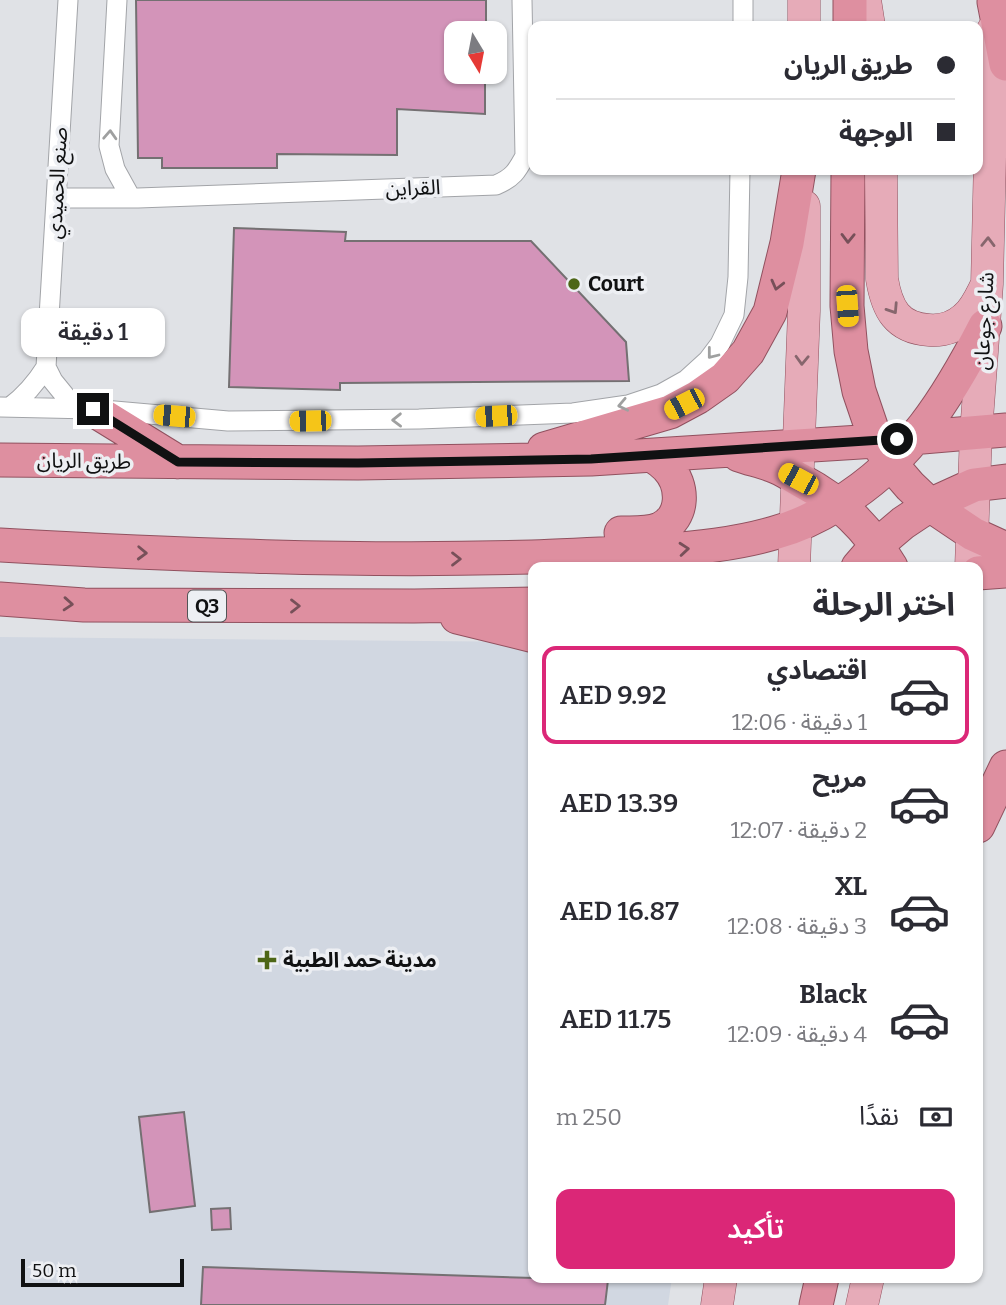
<!DOCTYPE html>
<html lang="ar">
<meta charset="utf-8">
<style>
body{margin:0;font-family:Bitter,"Noto Sans Arabic",serif;background:#f7f7f7;color:#2b2b33;direction:rtl;height:100vh;display:flex;flex-direction:column;font-size:26px;white-space:nowrap}
*{box-sizing:border-box;margin:0}
p{font-size:23px;color:#7c7c81}
.icon{flex:none;width:38px;height:38px;fill:none;stroke:currentColor;stroke-width:2;stroke-linecap:round;stroke-linejoin:round}
.map{position:relative;flex:1;overflow:hidden;direction:ltr}
.details{position:absolute;left:528px;top:562px;width:455px;height:721px;display:flex;flex-direction:column;background:#fff;border-radius:14px;box-shadow:0 2px 5px #0004;direction:rtl}
.details>*{flex:none}
.guide{position:absolute;left:528px;top:21px;width:455px;height:154px;border-radius:14px;box-shadow:0 2px 5px #0004;direction:rtl;display:grid;align-content:center;height:154px;padding:0 28px;background:#fff}
.needle{width:46px;rotate:170deg}
.buttons{position:absolute;left:444px;top:21px;display:grid;gap:14px}
.buttons a{display:grid;place-items:center;width:63px;height:63px;border-radius:14px;background:#fff;box-shadow:0 2px 5px #0004;font-size:35px}
.scale{position:absolute;left:21px;bottom:18px;width:163px;box-sizing:border-box;padding-left:7px;border:4px solid #101112;border-top:0;font-size:19px;line-height:24px;white-space:nowrap;color:#101112;-webkit-text-stroke:5px #edeff3;paint-order:stroke}
.end{position:absolute;width:32px;height:32px;margin:-16px;border:9px solid #101112;background:#fff;box-shadow:0 0 0 4px #fff}
.from{border-radius:50%}
.bubble{position:absolute;height:49px;border-radius:14px;background:#fff;box-shadow:0 2px 5px #0004;font-size:23px;font-weight:600;line-height:49px;text-align:center;direction:rtl}
.car{position:absolute;width:21px;height:42px;margin:-21px -10px;border-radius:9px;box-shadow:0 0 5px 2px #0007;background:linear-gradient(#f5c518 24%,#345 0 40%,#f5c518 0 76%,#345 0 86%,#f5c518 0)}
.guide b{display:flex;align-items:center;gap:24px;height:66px;font-size:26px}
.guide b+b{border-top:2px solid #e1e1e2}
.guide i{width:18px;height:18px;background:#2b2b33}
ul{padding:0;list-style:none}
li{display:flex;align-items:center;gap:21px;height:98px;margin:0 14px 10px;padding:0 14px;border:4px solid transparent;border-radius:14px}
li div{flex:1}
li b{display:block;font-size:26px}
li em{font-style:normal;font-weight:600}
li.active{border-color:#db2777}
li>.icon{width:63px;height:63px;stroke-width:1.5}
h2{padding:0 28px;font-size:32px;line-height:84px}
.pay{display:flex;align-items:center;gap:18px;height:77px;padding:0 28px;font-size:26px}
.pay p{margin-inline-start:auto}
.button{display:flex;gap:14px;margin-top:auto;padding:14px 28px}
.button a{flex:1;height:80px;border-radius:14px;background:#db2777;color:#fff;font-size:28px;font-weight:600;line-height:80px;text-align:center}
.map>svg:first-child{display:block}
.built{fill:#d1d7e1}
.building{fill:#d394b9;stroke:#747072;stroke-width:2}
.lines{fill:none;stroke-linecap:round;stroke-linejoin:round}
.minor-casing{stroke:#a2a4a8;stroke-width:21}
.primary-casing{stroke:#91515f;stroke-width:33}
.trunk-casing{stroke:#91515f;stroke-width:35}
.minor{stroke:#fff;stroke-width:19}
.primary{stroke:#e6abb8;stroke-width:32}
.trunk{stroke:#de8fa0;stroke-width:33}
.oneway{stroke:#9fa0a0}
.oneway2{stroke:#775059}
.oneway3{stroke:#86666d}
.route{stroke:#101112;stroke-width:9}
.poi-dot{fill:#4d6616;stroke:#edeff3;stroke-width:2.5}
.labels{text-anchor:middle;stroke-width:7;stroke-linejoin:round;paint-order:stroke}
.shield{fill:#edeff3;stroke:#525456;stroke-width:2}
.shield-label{font-size:19px;font-weight:bold;fill:#101112}
.street-label{font-size:21px;fill:#101112;stroke:#edeff3}
.poi-label{font-size:21px;font-weight:bold;fill:#101112;stroke:#edeff3;text-anchor:start}
</style>
<div class="map">
<svg width="1006" height="1305" viewBox="0 0 1006 1305">
<rect width="100%" height="100%" fill="#e0e2e6"/>
<!-- built -->
<path class="built" d="M0,637L534,642V1278H672L668,1305H0Z"/>
<!-- building -->
<path class="building" d="M136,0H486V33H457V72H485V114L397,109V155L277,154V168H162V158H138Z
M234,228L346,232L345,241H531L626,342L629,381L340,383V390L229,387Z
M184,1112L195,1206L150,1212L139,1117Z
M230,1208L231,1229L212,1230L211,1209Z
M203,1267L534,1278L608,1280L605,1305H201Z"/>
<g class="lines">
<!-- minor casing -->
<g class="minor-casing">
<path id="minor" d="M117,0L109,146L115,169L131,198
M743,26V0
M56,198H138L496,185C513,178 517,171 525,156L522,0
M46,367L53,381L75,408
M0,407L92,409L228,421L419,419L573,413L628,405L661,394L686,380L708,360L720,344L734,315L738,277L740,170
M10,407C26,395 36,383 46,367L68,0"/>
</g>
<!-- primary casing -->
<g class="primary-casing">
<path id="primary" d="M804,0V26
M865,0L869,26
M881,170L882,279C887,309 897,328 929,330C942,331 955,327 965,318C975,310 980,298 986,286
M794,567L804,311V206
M971,567L976,433L987,284L993,30
M717,1305L721,1278
M862,1305L868,1278"/>
</g>
<!-- trunk casing -->
<g class="trunk-casing">
<path id="trunk" d="M994,2L1006,64
M850,26V0
M848,170L847,306L851,351L859,391L876,441L891,464L910,486L930,505L973,534L1006,549
M92,409L178,462
M544,449L670,412L698,397L725,378L748,352L770,312L787,243L799,170
M739,455C750,459 761,461 771,465C781,468 791,475 800,480C841,502 867,527 891,567
M0,460L358,463L591,459L876,441L1006,430
M621,533C634,533 648,534 660,529C685,517 684,485 667,467C663,463 658,459 653,456
M0,545C177,555 355,562 532,557C573,555 615,554 657,551C696,548 736,544 774,533C796,527 819,516 838,504C909,461 948,398 985,326
M858,567L877,545L903,523L930,505L974,485L1006,481
M978,573L1006,571
M0,599L84,605L414,606L534,604
M457,617L534,636
M978,826L1006,767
M816,1305L822,1278"/>
</g>
<!-- minor -->
<use href="#minor" class="minor"/>
<!-- primary -->
<use href="#primary" class="primary"/>
<!-- trunk -->
<use href="#trunk" class="trunk"/>
</g>
<!-- one-way arrows -->
<defs><path id="oneway-chevron" d="M-2-3.5L2.5 0L-2 3.5" fill="none" stroke-width="1.6" stroke-linecap="round" stroke-linejoin="round" transform="scale(1.75)"/></defs>
<g class="oneway">
<use href="#oneway-chevron" transform="translate(110 135) rotate(-87)"/>
<use href="#oneway-chevron" transform="translate(712 354) rotate(128)"/>
<use href="#oneway-chevron" transform="translate(623 405) rotate(168)"/>
<use href="#oneway-chevron" transform="translate(397 420) rotate(179)"/>
</g>
<g class="oneway2">
<use href="#oneway-chevron" transform="translate(848 238) rotate(91)"/>
<use href="#oneway-chevron" transform="translate(777 285) rotate(104)"/>
<use href="#oneway-chevron" transform="translate(684 549) rotate(-5)"/>
<use href="#oneway-chevron" transform="translate(142 553) rotate(2)"/>
<use href="#oneway-chevron" transform="translate(456 559)"/>
<use href="#oneway-chevron" transform="translate(68 604) rotate(4)"/>
<use href="#oneway-chevron" transform="translate(295 606)"/>
</g>
<g class="oneway3">
<use href="#oneway-chevron" transform="translate(988 242) rotate(-89)"/>
<use href="#oneway-chevron" transform="translate(893 309) rotate(57)"/>
<use href="#oneway-chevron" transform="translate(802 360) rotate(92)"/>
</g>
<g class="lines">
<!-- route -->
<path class="route" d="M93,409L178,462L358,463L591,459L897,439"/>
</g>
<!-- markers -->
<g class="poi-dot">
<circle cx="574" cy="284" r="7"/>
<path d="M263.5 949.5h7v7h7v7h-7v7h-7v-7h-7v-7h7z"/>
</g>
<g class="labels">
<!-- shield labels -->
<rect class="shield" x="188" y="590.5" width="38" height="31" rx="5"/>
<g class="shield-label">
<text x="207" y="613">Q3</text>
</g>
<!-- street labels -->
<g class="street-label">
<text transform="translate(57 183) rotate(-87)" y="7">صنع الحميدي</text>
<text transform="translate(413 188) rotate(-2)" y="7">القراين</text>
<text transform="translate(984 321) rotate(-87)" y="7">شارع جوعان</text>
<text transform="translate(84 461) rotate(1)" y="7">طريق الريان</text>
</g>
<!-- poi labels -->
<g class="poi-label">
<text x="588" y="291">Court</text>
<text x="283" y="967">مدينة حمد الطبية</text>
</g>
</g>
</svg>
<div class="buttons">
<a><svg class="needle" viewBox="-14 -14 28 28"><path d="M0-13l5 13h-10z" fill="#e53935"/><path d="M0 13l5-13h-10z" fill="#7c7c81"/></svg></a>
</div>
<div class="scale">50 m</div>
<i class="end from" style="left:897px;top:439px"></i>
<i class="end" style="left:93px;top:409px"></i>
<div class="bubble" style="left:21px;top:308px;width:144px">1 دقيقة</div>
<i class="car" style="left:847px;top:306px;rotate:176deg"></i>
<i class="car" style="left:684px;top:404px;rotate:243deg"></i>
<i class="car" style="left:174px;top:416px;rotate:275deg"></i>
<i class="car" style="left:496px;top:416px;rotate:267deg"></i>
<i class="car" style="left:310px;top:421px;rotate:269deg"></i>
<i class="car" style="left:798px;top:479px;rotate:298deg"></i>
<div class="guide">
<b><i class="from"></i>طريق الريان</b>
<b><i></i>الوجهة</b>
</div>
<section class="details">
<h2>اختر الرحلة</h2>
<ul>
<li class="active"><svg class="icon" aria-label="car" viewBox="0 0 24 24"><path d="M5 17H2v-5l4-1 3-4h7l3 4 3 1v5h-3M9 17h6M6 11h13"/><circle cx="7" cy="17" r="2"/><circle cx="17" cy="17" r="2"/></svg><div><b>اقتصادي</b><p>1 دقيقة · 12:06</p></div><em>AED 9.92</em></li>
<li><svg class="icon" aria-label="car" viewBox="0 0 24 24"><path d="M5 17H2v-5l4-1 3-4h7l3 4 3 1v5h-3M9 17h6M6 11h13"/><circle cx="7" cy="17" r="2"/><circle cx="17" cy="17" r="2"/></svg><div><b>مريح</b><p>2 دقيقة · 12:07</p></div><em>AED 13.39</em></li>
<li><svg class="icon" aria-label="car" viewBox="0 0 24 24"><path d="M5 17H2v-5l4-1 3-4h7l3 4 3 1v5h-3M9 17h6M6 11h13"/><circle cx="7" cy="17" r="2"/><circle cx="17" cy="17" r="2"/></svg><div><b>XL</b><p>3 دقيقة · 12:08</p></div><em>AED 16.87</em></li>
<li><svg class="icon" aria-label="car" viewBox="0 0 24 24"><path d="M5 17H2v-5l4-1 3-4h7l3 4 3 1v5h-3M9 17h6M6 11h13"/><circle cx="7" cy="17" r="2"/><circle cx="17" cy="17" r="2"/></svg><div><b>Black</b><p>4 دقيقة · 12:09</p></div><em>AED 11.75</em></li>
</ul>
<div class="pay"><svg class="icon" aria-label="cash" viewBox="0 0 24 24"><path d="M3 7h18v10H3z"/><circle cx="12" cy="12" r="2"/></svg>نقدًا<p>250 m</p></div>
<div class="button"><a>تأكيد</a></div>
</section>
</div>
